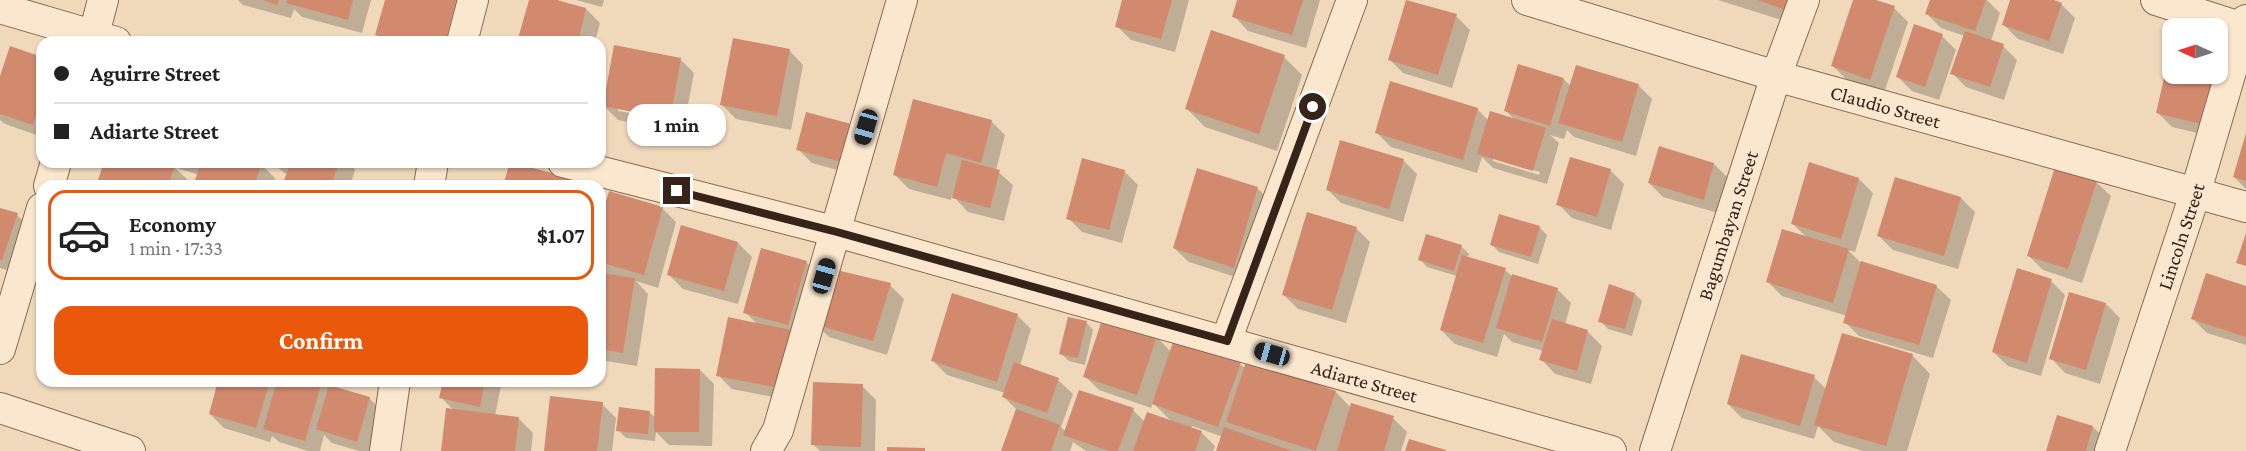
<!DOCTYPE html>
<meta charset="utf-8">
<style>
body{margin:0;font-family:"Crimson Pro",serif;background:#f2f2f2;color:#222;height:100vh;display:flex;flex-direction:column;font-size:22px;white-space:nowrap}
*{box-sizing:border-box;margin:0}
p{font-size:20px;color:#767676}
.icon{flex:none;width:33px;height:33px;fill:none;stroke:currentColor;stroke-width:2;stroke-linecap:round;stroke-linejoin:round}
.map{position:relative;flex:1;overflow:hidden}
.details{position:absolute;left:36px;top:180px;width:570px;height:207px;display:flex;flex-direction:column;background:#fff;border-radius:18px;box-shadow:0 2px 4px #0004}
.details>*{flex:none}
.banner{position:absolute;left:36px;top:36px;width:570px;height:132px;border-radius:18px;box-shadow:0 2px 4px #0004;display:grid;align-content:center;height:132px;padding:0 18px;background:#fff}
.needle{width:39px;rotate:273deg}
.tools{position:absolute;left:2162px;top:18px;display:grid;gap:12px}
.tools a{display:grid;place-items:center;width:66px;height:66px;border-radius:12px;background:#fff;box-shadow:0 2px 4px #0004;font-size:30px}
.end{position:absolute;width:27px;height:27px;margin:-14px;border:8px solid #36241a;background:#fff;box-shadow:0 0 0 3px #fff}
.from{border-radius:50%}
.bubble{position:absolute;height:42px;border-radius:18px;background:#fff;box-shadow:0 2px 4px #0004;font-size:20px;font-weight:700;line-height:42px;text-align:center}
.car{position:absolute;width:18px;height:36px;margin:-18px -9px;border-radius:8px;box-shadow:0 0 4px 2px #0007;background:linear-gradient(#222 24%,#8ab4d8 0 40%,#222 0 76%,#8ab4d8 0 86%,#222 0)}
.banner b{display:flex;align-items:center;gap:21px;height:57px;font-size:22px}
.banner b+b{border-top:2px solid #e0e0e0}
.banner i{width:15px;height:15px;background:#222}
ul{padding:10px 0 0;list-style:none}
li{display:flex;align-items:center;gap:18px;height:90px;margin:0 12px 9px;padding:0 6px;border:3px solid #e0e0e0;border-radius:18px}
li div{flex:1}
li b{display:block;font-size:22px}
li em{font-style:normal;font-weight:700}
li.current{border-color:#ea580c}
li>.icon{width:54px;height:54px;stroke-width:1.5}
.cta{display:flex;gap:12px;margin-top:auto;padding:12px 18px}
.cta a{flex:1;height:69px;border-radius:18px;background:#ea580c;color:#fff;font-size:24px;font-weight:700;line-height:69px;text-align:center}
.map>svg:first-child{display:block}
.shadow{fill:#0003;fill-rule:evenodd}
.building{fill:#d18a6e}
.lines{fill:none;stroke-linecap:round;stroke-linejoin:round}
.minor-casing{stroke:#886954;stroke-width:32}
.minor{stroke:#fbe7ce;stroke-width:30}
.route{stroke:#36241a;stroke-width:8}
.labels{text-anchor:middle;stroke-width:5;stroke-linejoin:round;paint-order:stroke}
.street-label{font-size:20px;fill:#36241a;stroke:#f7e4cb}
</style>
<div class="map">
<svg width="2246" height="451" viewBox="0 0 2246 451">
<rect width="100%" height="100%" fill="#f0d9bb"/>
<!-- shadow -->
<path class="shadow" d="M238,0H371L362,33L302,17L294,9L291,18L243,5Z
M386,0H470L462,42H384L377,35Z
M530,0H551L586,9L600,23L595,42H519Z
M576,0H604L602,7Z
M1124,0H1189L1175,52L1131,40L1117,26Z
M1239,0H1320L1306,48L1248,31L1234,16Z
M1718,0H1812L1804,27Z
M1855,0H1872L1894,8L1908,22L1884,93L1847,80L1833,66Z
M1931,0H1987L2000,13L1991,41L2003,46L2017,60L2004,100L1966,87L1952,73L1965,36L1941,28L1927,14Z
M2012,0H2050L2061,4L2075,18L2063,54L2018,39L2004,25Z
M1456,16L1470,30L1452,88L1403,73L1389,59Z
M1942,36L1956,50L1939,100L1912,91L1898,77Z
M789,50L803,65L791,130L736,119L722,105Z
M1284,57L1302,75L1277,151L1205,127L1186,108Z
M42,58V137L5,124L0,120V81Z
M680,59L694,73L683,132L618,120L604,106ZM618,107L677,119V121L618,111Z
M2172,68V74H2195L2216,78L2219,138L2172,127L2158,113Z
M1563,79L1571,86L1638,85L1652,99L1636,156L1574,137L1567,130L1564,139L1550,135L1559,143L1547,184L1493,168L1482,157L1477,173L1391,147L1377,133L1477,109L1488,120H1515L1506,111ZM1493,158L1540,172L1539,175L1493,161Z
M807,114L863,177L812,163L798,149Z
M991,121L1005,135L996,170L1013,185L1004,221L968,212L952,195L951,200L909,189L895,175Z
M2246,136V189L2234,177Z
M1403,160L1417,174L1403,222L1341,203L1327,189Z
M106,162H255L261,164L275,178L273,186H195L199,175L174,167L188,180L186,186H98Z
M271,162H347L355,170L350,186H284L287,175Z
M1714,164L1728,178L1718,213L1663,197L1649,183Z
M1610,170L1624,184L1611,230L1572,218L1558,204Z
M1124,171L1138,185L1122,243L1082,232L1068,218Z
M1859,179L1873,193L1855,252L1848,250L1861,263L1936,286L1951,300L1933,358L1859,336L1845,322L1847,316L1782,296L1768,282L1807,238L1792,223Z
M1896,179L1961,198L1975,212L1958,269L1893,250L1879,236Z
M2096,182L2111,196L2082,283L2043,270L2029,256Z
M1257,188L1272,202L1248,281L1189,262L1174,248Z
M662,208L676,222L658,288L636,281L648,294L637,366L600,360V274L608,276L600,267V229Z
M0,209L17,215L31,229L16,273L0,268Z
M1539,227L1547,235L1538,264L1499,252L1491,244Z
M1356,228L1370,242L1346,323L1298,309L1284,295Z
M738,243L752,257L738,304L683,289L669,275Z
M1461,246L1469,254L1467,258L1505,270L1513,277L1557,289L1571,303L1565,325L1588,332L1602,346L1591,384L1555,374L1541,359L1544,351L1512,342L1504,334L1497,357L1455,344L1441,330L1457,276L1427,267L1420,259Z
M806,262L820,276L794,401L732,389L718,375L758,325L745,312Z
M2051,281L2065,295L2041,376L2008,366L1993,352Z
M890,285L904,299L887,355L829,337L814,323Z
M2246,287V345L2207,333L2193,319Z
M1635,294L1642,301L1632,336L1608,329L1600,321Z
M2106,304L2120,318L2100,384L2065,373L2051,358Z
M1017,315L1031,329L1020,366L1058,380L1073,394L1061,427L1066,432L1133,410L1145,422H1172L1153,403L1151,408L1099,390L1085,376L1157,337L1171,352L1240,364L1246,369L1336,392L1351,408L1393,418L1407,432L1401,451H1218L1223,437L1192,426L1191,429L1201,432L1215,446L1213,451H1086L1073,442L1070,451H1002L1017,410L1004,397L1005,393L947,375L933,361Z
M1086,322L1093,330L1085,365L1069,361L1061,354Z
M1912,355L1930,374L1907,451H1863L1834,442L1818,426L1814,439L1742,418L1728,404L1814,377L1826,389Z
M700,370L714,384L712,446L669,445L656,432L655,441L626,438L618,430L649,412L656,418Z
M218,381H323L330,388L369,398L383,412L372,451H359L332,443L324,435L320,451H308L279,442L272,436L270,442L224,428L210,414Z
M445,381H502L495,416L519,419L533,433L531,451H443L454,411L441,397Z
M862,386L876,400L875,451H820L813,444Z
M602,404L616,418L612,451H545Z
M2093,427L2107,441L2104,451H2048Z"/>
<!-- building -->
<path class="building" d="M263,0H279L277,5Z
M287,0H353L348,20L286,3Z
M385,0H456L445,42H401L375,35Z
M529,0H557L586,8L578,42H517Z
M1122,0H1172L1161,39L1115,27Z
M1237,0H1303L1292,35L1232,17Z
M1406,0L1457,14L1438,75L1388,60Z
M1757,0H1789L1786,10Z
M1853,0H1876L1895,6L1870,80L1831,66Z
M1930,0H1986L1975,31L1925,14Z
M2010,0H2054L2062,3L2049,41L2002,25Z
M1914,24L1943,34L1925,87L1896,77Z
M1211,30L1285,55L1259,134L1185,109Z
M1965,31L2004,44L1990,87L1950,74Z
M733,38L790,49L777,116L720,105Z
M614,45L681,58L670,119L603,106Z
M10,46L42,57V98L33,125L0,114V76Z
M1518,64L1564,78L1550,126L1504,111Z
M1576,65L1639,84L1622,142L1558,123Z
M2167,65L2172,66V74H2202L2216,77L2205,125L2156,113Z
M1390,81L1478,108L1463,160L1375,133Z
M913,99L992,120L981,163L946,153L937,187L893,175Z
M1490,111L1546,128L1533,171L1477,154Z
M806,112L859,126L849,164L796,150Z
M2246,133V181L2233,177Z
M1340,140L1404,159L1389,209L1326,190Z
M1659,146L1714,163L1704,200L1648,183Z
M1570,157L1611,169L1597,217L1556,205Z
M1082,158L1125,170L1109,230L1066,219Z
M962,160L1000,170L990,208L952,198Z
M104,162H166L175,165L168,186H96Z
M201,162H260L262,163L254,186H193Z
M276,162H339L331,186H282L289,167Z
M510,162L574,179L572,186H503Z
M1809,162L1859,178L1841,239L1791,224Z
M2055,167L2097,181L2068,269L2027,256Z
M1197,168L1258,187L1234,268L1173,248Z
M1895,177L1961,197L1944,256L1877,236Z
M609,191L663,207L644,275L600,262V223Z
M0,208L18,213L2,260L0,259Z
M1307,212L1357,227L1332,310L1282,295Z
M1499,214L1540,226L1531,257L1490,245Z
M681,225L738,242L724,291L667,275Z
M1782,229L1849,249L1833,303L1766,282Z
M2246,233V266L2236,263Z
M1426,234L1462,245L1454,271L1418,260Z
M761,248L807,261L788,325L743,313Z
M1462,255L1506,268L1483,343L1440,330Z
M1861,261L1937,285L1919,345L1843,323Z
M828,268L891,283L873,341L813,324Z
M2017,268L2052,279L2027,363L1992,352Z
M600,273L635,278L623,353L600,349Z
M2206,273L2246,286V337L2191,319Z
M1512,274L1558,288L1542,342L1496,328Z
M1609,284L1635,293L1625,329L1598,322Z
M2069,292L2106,303L2086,370L2049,359Z
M952,293L1018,314L997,382L931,361Z
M728,317L791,330L780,388L716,376Z
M1068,317L1087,321L1078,358L1059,354Z
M1103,317L1157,336L1137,395L1083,377Z
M1552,319L1588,330L1577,371L1539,360Z
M1842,333L1913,354L1886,446L1814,425Z
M1174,339L1241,362L1218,427L1152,404Z
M1741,354L1815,375L1800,426L1727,404Z
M1247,359L1336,391L1316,451L1226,422Z
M1014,362L1059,378L1047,413L1002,397Z
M655,368L700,369L699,432H654Z
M218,381H270L256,428L209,414Z
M277,381H322L305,441L263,429Z
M443,381H485L480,407L439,398Z
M813,382L863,384L861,447L811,445Z
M329,385L370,397L357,442L316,429Z
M1079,390L1134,408L1118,451H1109L1063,435Z
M550,396L603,402L597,451H544Z
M1351,403L1394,416L1384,451H1337Z
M619,407L650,411L648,434L616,431Z
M446,408L519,417L515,451H441Z
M1016,409L1060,425L1051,451H1001Z
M1147,412L1202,431L1195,451H1133Z
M2057,415L2093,426L2086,451H2046Z
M1224,427L1292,451H1216Z
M1409,439L1446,450V451H1405Z
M887,447L925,448V451H887Z"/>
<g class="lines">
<!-- minor casing -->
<g class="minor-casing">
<g id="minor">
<path id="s1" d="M1527,0L1776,76L2246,207"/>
<path d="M2156,0L2246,29"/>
<path d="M0,8L116,42"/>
<path d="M92,42L103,0"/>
<path d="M462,42L473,0"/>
<path id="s2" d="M563,162L837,232L1611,451"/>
<path d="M49,186L56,162"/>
<path d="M429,186L433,162"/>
<path d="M1226,341L1352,0"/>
<path d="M0,349L42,208"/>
<path d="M0,408L130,451"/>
<path d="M385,451L395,381"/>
<path d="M766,451L778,430L902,0"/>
<path id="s3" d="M1655,451L1776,76L1804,0"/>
<path id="s4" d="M2110,451L2196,191L2246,20"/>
</g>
</g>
<!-- minor -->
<use href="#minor" class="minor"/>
</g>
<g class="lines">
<!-- route -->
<path class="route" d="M677,191L837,232L1227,341L1313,107"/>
</g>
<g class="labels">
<!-- street labels -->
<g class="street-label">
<text dy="7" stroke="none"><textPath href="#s1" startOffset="374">Claudio Street</textPath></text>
<text dy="7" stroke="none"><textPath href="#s3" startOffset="237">Bagumbayan Street</textPath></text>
<text dy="7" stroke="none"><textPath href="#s4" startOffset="226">Lincoln Street</textPath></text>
<text dy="7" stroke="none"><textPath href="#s2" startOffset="831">Adiarte Street</textPath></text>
</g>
</g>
</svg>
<div class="tools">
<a><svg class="needle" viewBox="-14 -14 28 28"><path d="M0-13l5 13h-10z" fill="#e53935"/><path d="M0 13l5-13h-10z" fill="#767676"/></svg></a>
</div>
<i class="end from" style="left:1313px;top:107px"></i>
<i class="end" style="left:677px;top:191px"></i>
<div class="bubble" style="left:627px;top:104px;width:99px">1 min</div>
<i class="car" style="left:866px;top:127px;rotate:196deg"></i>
<i class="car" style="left:824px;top:276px;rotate:16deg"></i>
<i class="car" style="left:1272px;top:354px;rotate:286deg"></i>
<div class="banner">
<b><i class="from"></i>Aguirre Street</b>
<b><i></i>Adiarte Street</b>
</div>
<section class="details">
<ul>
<li class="current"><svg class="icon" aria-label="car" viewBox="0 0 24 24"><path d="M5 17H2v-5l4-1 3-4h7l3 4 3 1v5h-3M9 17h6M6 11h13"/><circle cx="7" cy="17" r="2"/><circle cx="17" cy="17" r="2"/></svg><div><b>Economy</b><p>1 min · 17:33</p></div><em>$1.07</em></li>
</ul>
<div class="cta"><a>Confirm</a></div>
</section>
</div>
